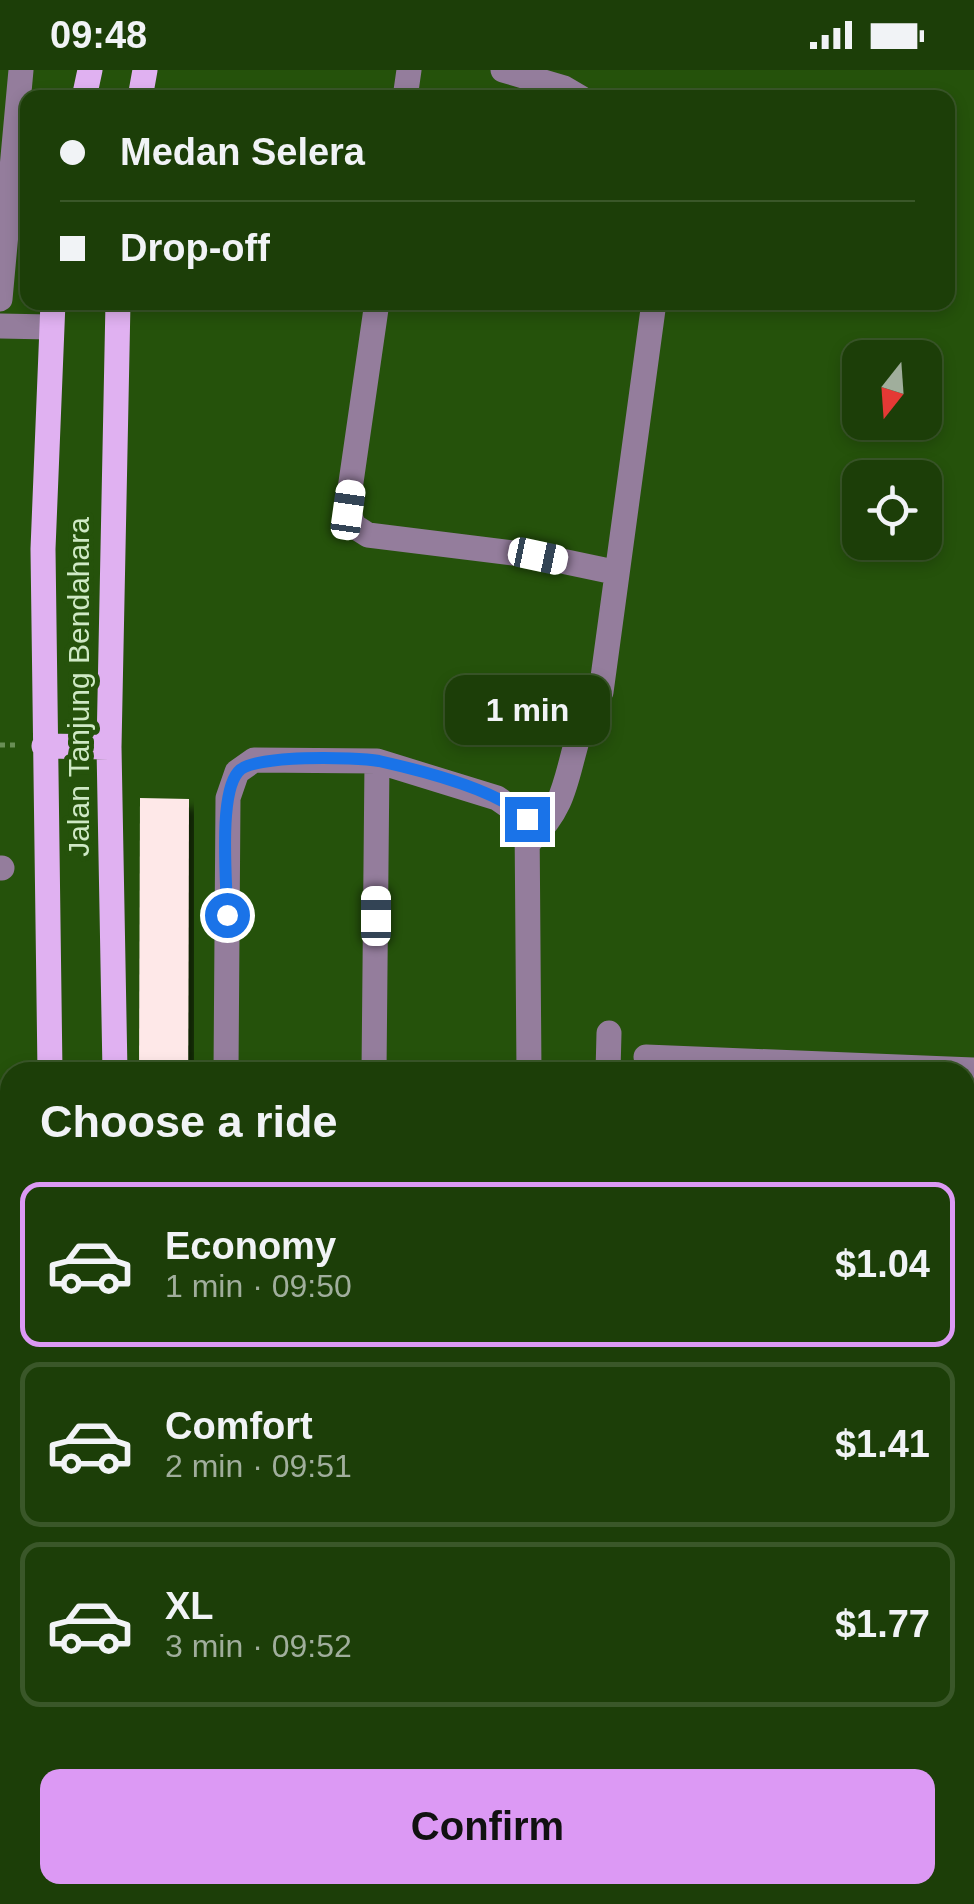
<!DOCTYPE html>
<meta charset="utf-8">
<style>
body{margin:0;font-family:Arial,sans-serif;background:#254512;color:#f1f3f6;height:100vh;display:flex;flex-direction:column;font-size:38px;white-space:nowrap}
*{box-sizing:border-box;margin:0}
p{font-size:32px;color:#a0ae9c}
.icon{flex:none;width:55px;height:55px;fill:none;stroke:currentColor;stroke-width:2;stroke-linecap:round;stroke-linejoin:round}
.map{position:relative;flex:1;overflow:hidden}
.sheet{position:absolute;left:0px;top:992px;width:975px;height:842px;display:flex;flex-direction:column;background:#1c3e08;border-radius:30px 30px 0 0;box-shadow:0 5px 15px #0003,0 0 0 2px #3a5729}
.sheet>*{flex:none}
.top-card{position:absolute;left:20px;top:20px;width:935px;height:220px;border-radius:20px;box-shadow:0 5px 15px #0003,0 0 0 2px #3a5729;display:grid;align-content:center;height:220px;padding:0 40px;background:#1c3e08}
.needle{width:65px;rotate:197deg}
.controls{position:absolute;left:842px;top:270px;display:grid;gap:20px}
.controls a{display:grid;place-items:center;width:100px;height:100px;border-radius:20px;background:#1c3e08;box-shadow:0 5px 15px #0003,0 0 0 2px #3a5729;font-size:50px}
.end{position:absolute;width:45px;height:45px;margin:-22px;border:12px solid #1a73e8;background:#fff;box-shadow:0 0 0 5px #fff}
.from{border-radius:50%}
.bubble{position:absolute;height:70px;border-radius:20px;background:#1c3e08;box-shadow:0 5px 15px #0003,0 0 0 2px #3a5729;font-size:32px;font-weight:700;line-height:70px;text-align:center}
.car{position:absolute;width:30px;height:60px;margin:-30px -15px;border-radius:12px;box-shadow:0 0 8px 2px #0007;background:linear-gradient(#fff 24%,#345 0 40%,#fff 0 76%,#345 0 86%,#fff 0)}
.top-card b{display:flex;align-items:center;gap:35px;height:95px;font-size:38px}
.top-card b+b{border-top:2px solid #3a5729}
.top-card i{width:25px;height:25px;background:#f1f3f6}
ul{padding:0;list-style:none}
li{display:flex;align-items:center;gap:30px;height:165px;margin:0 20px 15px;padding:0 20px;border:5px solid #3a5729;border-radius:20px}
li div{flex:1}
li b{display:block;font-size:38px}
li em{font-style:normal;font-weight:700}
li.selected{border-color:#dc99f4}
li>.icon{width:90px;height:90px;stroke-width:1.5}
h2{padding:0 40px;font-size:45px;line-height:120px}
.action{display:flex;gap:20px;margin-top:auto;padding:20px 40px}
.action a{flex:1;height:115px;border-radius:20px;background:#dc99f4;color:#111;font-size:40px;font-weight:700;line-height:115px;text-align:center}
.status{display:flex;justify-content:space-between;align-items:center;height:70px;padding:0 50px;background:#1c3e08;direction:ltr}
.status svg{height:28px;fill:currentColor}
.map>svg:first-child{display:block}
.building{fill:#fee8e8;filter:url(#shadow)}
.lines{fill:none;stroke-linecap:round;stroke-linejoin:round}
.path{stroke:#698e55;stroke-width:5;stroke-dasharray:5 5;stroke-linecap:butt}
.minor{stroke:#947d9c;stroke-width:25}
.major{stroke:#e0b1f1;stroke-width:25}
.route{stroke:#1a73e8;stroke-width:12}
.labels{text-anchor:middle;stroke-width:10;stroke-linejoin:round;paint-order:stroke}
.street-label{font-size:30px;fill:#cfe9c5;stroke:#25520b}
</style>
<div class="status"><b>09:48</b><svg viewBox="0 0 49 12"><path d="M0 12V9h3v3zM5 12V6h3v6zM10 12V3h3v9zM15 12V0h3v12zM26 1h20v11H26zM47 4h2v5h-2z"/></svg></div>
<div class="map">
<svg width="974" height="1834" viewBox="0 0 974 1834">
<defs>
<filter id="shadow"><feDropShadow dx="9" dy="9" stdDeviation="5" flood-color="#0009"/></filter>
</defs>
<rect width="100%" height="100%" fill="#25520b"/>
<!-- building -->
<path class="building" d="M140,728L189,729L188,1002H139Z"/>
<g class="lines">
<!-- path -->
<path class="path" d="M0,675H16"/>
<!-- minor -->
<path class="minor" d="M503,0L564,18L581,28
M405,28L409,0
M0,229L21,0
M377,232L347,440L354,456L368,465L538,486L614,502
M0,256L50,257
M530,771C566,736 565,710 579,664C583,650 593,635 601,622L654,232
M0,798H2
M646,987L974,1000
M226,1002L228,728L237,702L254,690L377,691L497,728L527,749L529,1002
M374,1002L377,691
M608,1002L609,963
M965,1659L974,1401
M0,1800H10
M213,1834V1825
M360,1834L361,1825
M512,1834L513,1825
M593,1834V1825"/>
<!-- major -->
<path class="major" d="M84,28L90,0
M140,28L145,0
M44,676L109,677
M50,1002L43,479L53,232
M115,1002L109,677L118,232
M61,1834V1825
M120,1834V1825"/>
</g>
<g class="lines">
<!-- route -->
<path class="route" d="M227,845C227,813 218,726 238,702C251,684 356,687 379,691C419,700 500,720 527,749"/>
</g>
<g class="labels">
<!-- street labels -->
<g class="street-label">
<text transform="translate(79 617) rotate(-90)" y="10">Jalan Tanjung Bendahara</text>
</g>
</g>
</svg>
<div class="controls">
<a><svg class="needle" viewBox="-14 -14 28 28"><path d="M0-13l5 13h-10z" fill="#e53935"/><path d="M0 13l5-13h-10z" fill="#a0ae9c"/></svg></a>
<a><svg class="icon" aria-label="locate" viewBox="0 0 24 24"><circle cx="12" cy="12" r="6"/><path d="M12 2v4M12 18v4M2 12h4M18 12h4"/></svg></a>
</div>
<i class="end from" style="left:227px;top:845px"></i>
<i class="end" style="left:527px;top:749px"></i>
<div class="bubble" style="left:445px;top:605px;width:165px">1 min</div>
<i class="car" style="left:348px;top:440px;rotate:8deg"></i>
<i class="car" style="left:538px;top:486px;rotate:102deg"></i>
<i class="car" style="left:376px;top:846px;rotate:0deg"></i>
<div class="top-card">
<b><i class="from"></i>Medan Selera</b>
<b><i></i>Drop-off</b>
</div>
<section class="sheet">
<h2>Choose a ride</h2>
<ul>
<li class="selected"><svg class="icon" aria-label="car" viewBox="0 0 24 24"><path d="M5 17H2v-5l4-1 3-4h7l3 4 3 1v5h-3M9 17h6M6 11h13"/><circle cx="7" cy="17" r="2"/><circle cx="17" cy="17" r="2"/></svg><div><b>Economy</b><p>1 min · 09:50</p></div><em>$1.04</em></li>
<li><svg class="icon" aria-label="car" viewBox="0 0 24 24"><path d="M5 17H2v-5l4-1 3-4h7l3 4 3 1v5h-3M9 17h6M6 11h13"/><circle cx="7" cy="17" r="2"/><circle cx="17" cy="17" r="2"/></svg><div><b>Comfort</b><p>2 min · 09:51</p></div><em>$1.41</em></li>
<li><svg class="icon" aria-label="car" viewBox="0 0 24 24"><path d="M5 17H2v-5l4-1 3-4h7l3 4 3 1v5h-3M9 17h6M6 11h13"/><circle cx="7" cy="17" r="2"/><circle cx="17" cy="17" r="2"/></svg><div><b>XL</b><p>3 min · 09:52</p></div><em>$1.77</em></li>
</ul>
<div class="action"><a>Confirm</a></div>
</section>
</div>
